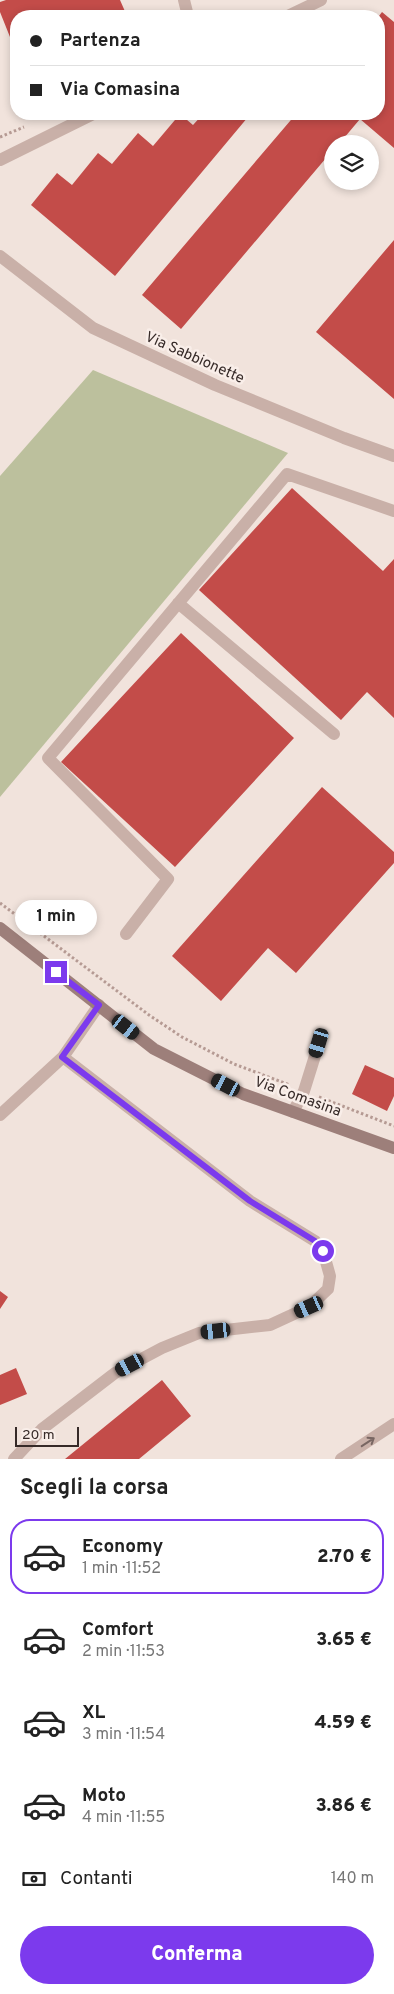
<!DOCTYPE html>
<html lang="it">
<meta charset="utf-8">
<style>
body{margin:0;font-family:Overpass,sans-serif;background:#f2f2f2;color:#222;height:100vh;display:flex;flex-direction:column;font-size:19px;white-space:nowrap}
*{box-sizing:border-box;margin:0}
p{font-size:16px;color:#767676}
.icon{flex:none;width:28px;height:28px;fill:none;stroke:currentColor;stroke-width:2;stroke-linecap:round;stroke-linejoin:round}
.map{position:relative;height:1459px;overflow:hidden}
.drawer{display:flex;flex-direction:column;background:#fff;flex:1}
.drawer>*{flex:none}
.hud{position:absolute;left:10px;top:10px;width:375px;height:110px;border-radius:20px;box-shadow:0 2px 8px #0003;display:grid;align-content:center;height:110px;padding:0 20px;background:#fff}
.buttons{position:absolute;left:324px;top:135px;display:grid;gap:10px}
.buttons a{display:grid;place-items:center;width:55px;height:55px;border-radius:50%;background:#fff;box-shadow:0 2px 8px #0003;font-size:25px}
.scale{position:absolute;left:15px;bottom:12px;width:64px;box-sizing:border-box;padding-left:5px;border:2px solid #362a28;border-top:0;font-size:14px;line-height:18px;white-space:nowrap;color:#362a28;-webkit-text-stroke:4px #f9eee9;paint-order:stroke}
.end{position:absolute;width:22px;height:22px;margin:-11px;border:6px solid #7c3aed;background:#fff;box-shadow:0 0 0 2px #fff}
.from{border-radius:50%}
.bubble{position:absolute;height:35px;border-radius:18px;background:#fff;box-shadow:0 2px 8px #0003;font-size:16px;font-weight:800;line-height:35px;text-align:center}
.car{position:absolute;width:15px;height:30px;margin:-15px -8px;border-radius:6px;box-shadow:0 0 4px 1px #0007;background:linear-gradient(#222 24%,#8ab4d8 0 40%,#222 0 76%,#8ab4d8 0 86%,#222 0)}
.hud b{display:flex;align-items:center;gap:18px;height:48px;font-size:19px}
.hud b+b{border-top:1px solid #e0e0e0}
.hud i{width:12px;height:12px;background:#222}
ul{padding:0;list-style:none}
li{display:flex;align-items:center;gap:15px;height:75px;margin:0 10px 8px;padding:0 10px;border:2px solid transparent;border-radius:20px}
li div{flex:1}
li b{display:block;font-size:19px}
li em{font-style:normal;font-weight:800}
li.current{border-color:#7c3aed}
li>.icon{width:45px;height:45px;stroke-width:1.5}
h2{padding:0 20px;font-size:22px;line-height:60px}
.pay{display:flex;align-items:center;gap:12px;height:55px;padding:0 20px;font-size:19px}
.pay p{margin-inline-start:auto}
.button{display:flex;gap:10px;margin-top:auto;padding:10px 20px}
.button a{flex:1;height:58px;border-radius:30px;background:#7c3aed;color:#fff;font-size:20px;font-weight:800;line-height:58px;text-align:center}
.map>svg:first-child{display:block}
.green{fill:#bcc09d}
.building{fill:#c34c49}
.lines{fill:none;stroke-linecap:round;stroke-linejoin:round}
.path{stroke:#b59a93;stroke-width:3;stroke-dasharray:2.5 2.5;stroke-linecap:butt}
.lane{stroke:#c9b0a8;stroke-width:12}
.street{stroke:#c9b0a8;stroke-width:12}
.secondary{stroke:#9d7f7a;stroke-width:12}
.oneway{stroke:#786662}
.route{stroke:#7c3aed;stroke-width:6}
.labels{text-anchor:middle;stroke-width:5;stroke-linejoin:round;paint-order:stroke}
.street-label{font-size:15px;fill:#362a28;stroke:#f9eee9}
</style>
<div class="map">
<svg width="394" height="1459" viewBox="0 0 394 1459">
<rect width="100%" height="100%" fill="#f1e3dc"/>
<!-- green -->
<path class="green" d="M93,370L288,453L0,797V476Z"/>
<!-- building -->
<path class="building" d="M6,0H120L127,16H16V52L0,12V2Z
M382,12L394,22V148L360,119L339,144H332V151L181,329L142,295L296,114H379V16Z
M180,114L193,125L203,114H245L248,117L115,276L31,205L57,173L72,185L98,153L112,164L138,133L153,146Z
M394,240V399L316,332Z
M292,488L383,571L394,559V718L367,692L341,720L199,590Z
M181,633L294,738L175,867L61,762Z
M322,787L394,852V863L296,973L268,948L221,1001L172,956Z
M365,1065L394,1078V1096L387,1111L352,1094Z
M0,1291L8,1297L0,1309Z
M16,1368L27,1394L0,1405V1375Z
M162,1380L191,1416L139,1459H65Z"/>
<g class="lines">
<!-- path -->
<path class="path" d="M0,137L24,127
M0,903L149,1015L182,1037L234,1064L290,1085
M319,1097L394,1126"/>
<!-- lane -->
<path class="lane" d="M178,603L334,734
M126,934L168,879L48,758L287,474L394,511
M293,1112L304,1091L319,1043
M0,1115L63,1057L99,1005
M14,1459L42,1429L115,1373L162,1348L199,1333L270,1325L309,1307L328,1289L330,1276L323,1251L315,1241L250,1201L63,1057"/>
<!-- street -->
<path class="street" d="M184,0L188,16
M288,16L321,0
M0,160L93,114
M0,256L93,328L215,385L344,438L394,456
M341,1459L394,1424"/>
<!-- secondary -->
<path class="secondary" d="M0,928L154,1049L243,1094L394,1148"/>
</g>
<!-- one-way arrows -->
<defs><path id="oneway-shaft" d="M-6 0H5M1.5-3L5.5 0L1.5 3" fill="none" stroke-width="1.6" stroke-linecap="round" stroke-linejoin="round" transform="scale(1.25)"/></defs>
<use class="oneway" href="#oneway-shaft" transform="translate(368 1442) rotate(-33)"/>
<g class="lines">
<!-- route -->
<path class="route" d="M56,972L99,1005L62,1057L250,1201L315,1241L323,1251"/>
</g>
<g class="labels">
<!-- street labels -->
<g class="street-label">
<text transform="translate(195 357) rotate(24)" y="5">Via Sabbionette</text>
<text transform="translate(298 1096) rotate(20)" y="5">Via Comasina</text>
</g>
</g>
</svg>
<div class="buttons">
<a><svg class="icon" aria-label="layers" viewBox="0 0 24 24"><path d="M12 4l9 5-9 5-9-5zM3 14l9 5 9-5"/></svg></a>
</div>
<div class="scale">20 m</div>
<i class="end from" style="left:323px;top:1251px"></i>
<i class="end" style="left:56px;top:972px"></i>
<div class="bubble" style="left:15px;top:900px;width:82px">1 min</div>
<i class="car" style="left:126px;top:1027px;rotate:128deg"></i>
<i class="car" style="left:319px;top:1043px;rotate:197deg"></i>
<i class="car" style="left:226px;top:1085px;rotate:297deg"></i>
<i class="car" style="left:309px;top:1307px;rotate:246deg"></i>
<i class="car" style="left:216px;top:1331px;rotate:264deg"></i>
<i class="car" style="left:130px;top:1365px;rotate:242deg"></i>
<div class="hud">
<b><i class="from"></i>Partenza</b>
<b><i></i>Via Comasina</b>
</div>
</div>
<section class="drawer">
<h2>Scegli la corsa</h2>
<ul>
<li class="current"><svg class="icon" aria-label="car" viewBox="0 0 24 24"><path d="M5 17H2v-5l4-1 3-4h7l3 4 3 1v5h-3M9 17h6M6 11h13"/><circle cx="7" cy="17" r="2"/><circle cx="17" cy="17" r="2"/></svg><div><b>Economy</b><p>1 min · 11:52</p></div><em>2.70 €</em></li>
<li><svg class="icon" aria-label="car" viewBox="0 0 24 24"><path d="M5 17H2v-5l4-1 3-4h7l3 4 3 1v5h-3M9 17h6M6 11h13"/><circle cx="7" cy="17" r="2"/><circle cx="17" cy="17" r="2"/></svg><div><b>Comfort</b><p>2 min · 11:53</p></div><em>3.65 €</em></li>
<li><svg class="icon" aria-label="car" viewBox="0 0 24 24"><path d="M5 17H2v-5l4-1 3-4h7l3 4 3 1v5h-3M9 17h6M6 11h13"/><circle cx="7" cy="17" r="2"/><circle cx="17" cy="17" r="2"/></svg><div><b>XL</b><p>3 min · 11:54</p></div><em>4.59 €</em></li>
<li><svg class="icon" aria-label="car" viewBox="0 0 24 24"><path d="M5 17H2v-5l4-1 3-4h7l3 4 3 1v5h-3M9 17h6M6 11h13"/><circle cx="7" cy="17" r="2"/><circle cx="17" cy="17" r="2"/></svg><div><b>Moto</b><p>4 min · 11:55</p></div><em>3.86 €</em></li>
</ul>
<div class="pay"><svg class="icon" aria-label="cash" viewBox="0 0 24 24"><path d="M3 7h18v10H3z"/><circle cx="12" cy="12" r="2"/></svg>Contanti<p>140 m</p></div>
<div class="button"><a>Conferma</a></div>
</section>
